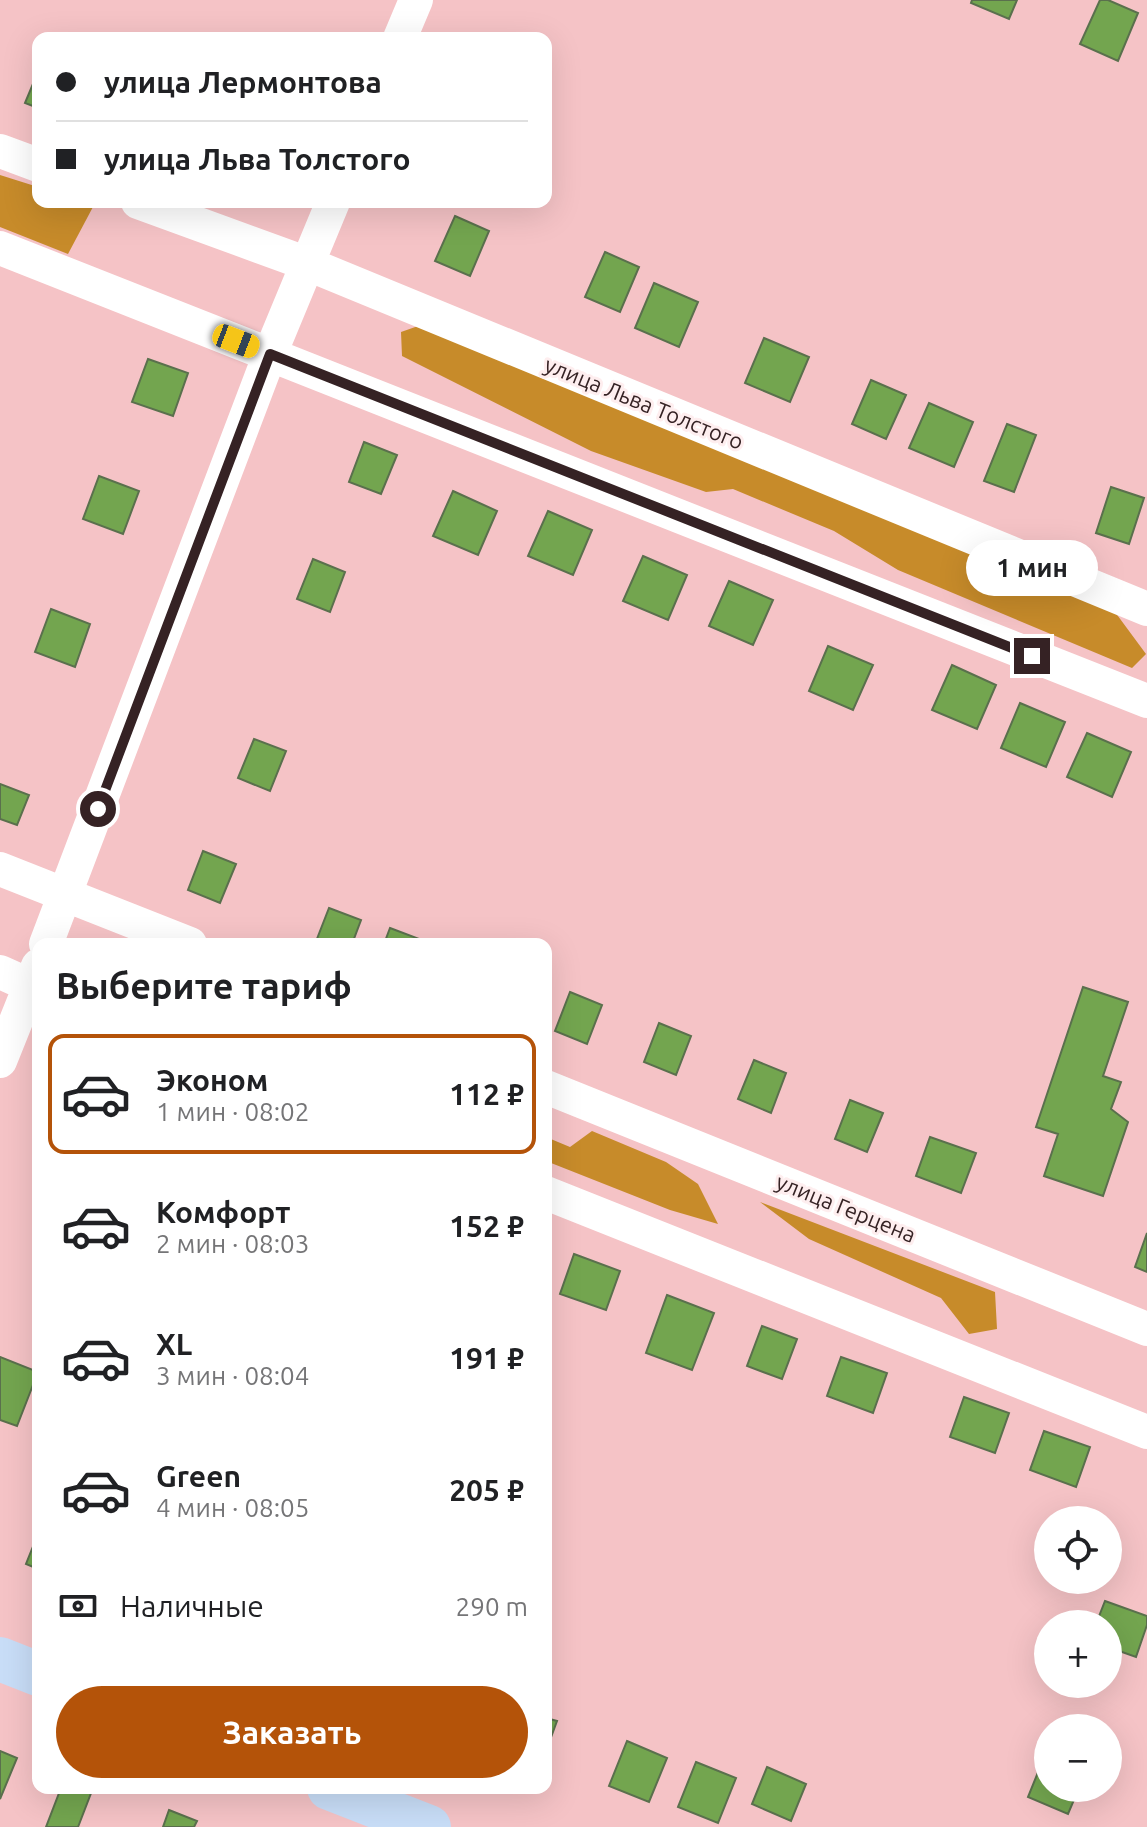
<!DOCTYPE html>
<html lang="ru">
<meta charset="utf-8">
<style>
body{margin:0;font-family:Ubuntu,sans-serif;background:#f6f6f6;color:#202124;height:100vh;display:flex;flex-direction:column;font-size:30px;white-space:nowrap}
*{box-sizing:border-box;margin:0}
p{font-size:26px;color:#757577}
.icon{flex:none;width:44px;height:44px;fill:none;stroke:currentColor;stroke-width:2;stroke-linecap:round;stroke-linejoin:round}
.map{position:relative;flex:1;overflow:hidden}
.panel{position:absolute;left:32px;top:938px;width:520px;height:856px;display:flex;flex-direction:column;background:#fff;border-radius:16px;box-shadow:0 8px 32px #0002}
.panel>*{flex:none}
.hud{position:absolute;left:32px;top:32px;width:520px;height:176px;border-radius:16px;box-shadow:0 8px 32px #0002;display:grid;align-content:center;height:176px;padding:0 24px;background:#fff}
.tools{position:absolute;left:1034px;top:1506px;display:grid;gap:16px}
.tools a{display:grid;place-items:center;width:88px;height:88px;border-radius:50%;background:#fff;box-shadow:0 8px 32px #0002;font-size:40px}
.end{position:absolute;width:36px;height:36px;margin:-18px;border:10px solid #352224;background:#fff;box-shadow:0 0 0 4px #fff}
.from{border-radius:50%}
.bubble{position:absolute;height:56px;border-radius:28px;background:#fff;box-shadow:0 8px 32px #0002;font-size:26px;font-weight:700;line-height:56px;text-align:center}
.car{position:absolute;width:24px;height:48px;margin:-24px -12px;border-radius:10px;box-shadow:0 0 6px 2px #0007;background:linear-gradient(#f5c518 24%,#345 0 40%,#f5c518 0 76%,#345 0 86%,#f5c518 0)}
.hud b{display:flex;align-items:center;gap:28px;height:76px;font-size:30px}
.hud b+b{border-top:2px solid #e0e0e0}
.hud i{width:20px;height:20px;background:#202124}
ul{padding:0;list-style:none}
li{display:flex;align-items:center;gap:24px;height:120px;margin:0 16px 12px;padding:0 8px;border:4px solid transparent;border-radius:16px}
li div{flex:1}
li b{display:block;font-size:30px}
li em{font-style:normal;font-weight:700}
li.selected{border-color:#b45309}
li>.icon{width:72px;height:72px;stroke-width:1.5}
h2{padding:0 24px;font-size:36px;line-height:96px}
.pay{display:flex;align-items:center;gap:20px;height:88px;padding:0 24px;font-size:30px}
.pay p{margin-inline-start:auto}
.primary-button{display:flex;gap:16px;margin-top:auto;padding:16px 24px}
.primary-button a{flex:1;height:92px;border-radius:48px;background:#b45309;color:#fff;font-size:32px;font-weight:700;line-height:92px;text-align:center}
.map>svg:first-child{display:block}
.forest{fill:#c78b2a}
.building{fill:#73a54f;stroke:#5a704d;stroke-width:2}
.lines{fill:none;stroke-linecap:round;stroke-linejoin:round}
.minor{stroke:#fff;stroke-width:34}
.major{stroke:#c8ddf7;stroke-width:44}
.route{stroke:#352224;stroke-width:10}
.labels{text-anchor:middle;stroke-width:6;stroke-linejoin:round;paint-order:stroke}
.street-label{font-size:22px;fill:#352224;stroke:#feeeef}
</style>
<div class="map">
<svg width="1147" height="1827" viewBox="0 0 1147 1827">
<rect width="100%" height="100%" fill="#f5c3c6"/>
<!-- forest -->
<path class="forest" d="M0,175L38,187V202H84L94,205L68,254L0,227Z
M421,325L1115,612L1146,654L1132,668L898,570L834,531L733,489L706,492L591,451L402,356L401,332Z
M592,1131L666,1162L698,1184L718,1224L670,1210L546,1161V1137L570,1147Z
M760,1202L995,1292L997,1329L969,1334L941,1298L809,1239Z"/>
<!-- building -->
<path class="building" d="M972,0H1017L1009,19L971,3Z
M1100,0H1108L1138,13L1118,61L1080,44Z
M38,72V108L25,103Z
M455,216L489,231L470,276L435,261Z
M605,252L639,267L620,312L585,297Z
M654,283L698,302L679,347L635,328Z
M764,338L809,357L790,402L745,383Z
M148,359L188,373L173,416L132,402Z
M871,380L906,395L886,439L852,424Z
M929,403L973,422L954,467L909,448Z
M1007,424L1036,435L1014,492L984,481Z
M364,442L397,455L381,494L349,482Z
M99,476L139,491L123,534L83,519Z
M1111,487L1144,498L1129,544L1096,533Z
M453,491L497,511L478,555L433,536Z
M548,511L592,530L573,575L528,556Z
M643,556L687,575L668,620L623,601Z
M313,559L345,572L330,612L297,599Z
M729,581L773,600L753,645L709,626Z
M51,609L90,624L75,667L35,652Z
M828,646L873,665L853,710L809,691Z
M952,665L996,685L977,729L932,710Z
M1020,703L1065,722L1046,767L1001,748Z
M1087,733L1131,752L1112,797L1067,777Z
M254,739L286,751L270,791L238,778Z
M0,784L29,795L17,825L0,819Z
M203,851L236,864L220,903L188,890Z
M329,908L361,920L352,944H315Z
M390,928L422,940L421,944H384Z
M1083,987L1128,1002L1103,1076L1121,1082L1111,1109L1128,1122L1103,1196L1044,1176L1058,1134L1036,1127Z
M570,992L602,1005L587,1044L555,1031Z
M659,1023L691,1036L676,1075L644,1062Z
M754,1060L786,1073L771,1113L738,1099Z
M850,1100L883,1113L867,1152L835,1139Z
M930,1137L976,1153L961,1193L916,1176Z
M1147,1233V1272L1135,1267Z
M574,1254L620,1271L606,1310L560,1294Z
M667,1295L714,1313L692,1370L646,1353Z
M762,1326L797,1339L782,1379L747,1366Z
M0,1357L38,1372L17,1426L0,1420Z
M841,1357L887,1373L873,1413L827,1396Z
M964,1397L1009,1413L995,1453L950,1437Z
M1044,1431L1090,1447L1076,1487L1030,1470Z
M38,1534V1569L26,1564Z
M1105,1601L1147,1616V1625L1136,1657L1108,1647V1624H1096Z
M546,1718L557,1721L546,1751Z
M627,1741L667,1758L649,1802L609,1786Z
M0,1751L17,1758L0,1799Z
M1045,1755L1048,1756V1788H1079L1068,1814L1028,1797Z
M696,1762L736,1778L718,1823L678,1807Z
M767,1767L806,1784L791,1821L752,1804Z
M61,1788H93L78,1827H46Z
M169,1810L197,1821L194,1827H163Z"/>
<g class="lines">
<!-- minor -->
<path class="minor" d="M400,38L416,0
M0,151L38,165
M138,202L308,264L1147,609
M0,248L1147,701
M0,869L190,944
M46,944L270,354L333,202
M0,972L38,989
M0,1061L38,966
M546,1087L1147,1329
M546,1193L1147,1432"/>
<!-- major -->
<path class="major" d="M0,1659L38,1674
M329,1788L429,1827"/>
</g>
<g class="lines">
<!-- route -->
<path class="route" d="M98,809L270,354L1032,656"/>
</g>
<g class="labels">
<!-- street labels -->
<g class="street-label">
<text transform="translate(644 403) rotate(22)" y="8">улица Льва Толстого</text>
<text transform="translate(846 1208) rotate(22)" y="8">улица Герцена</text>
</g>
</g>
</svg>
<div class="tools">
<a><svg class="icon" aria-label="locate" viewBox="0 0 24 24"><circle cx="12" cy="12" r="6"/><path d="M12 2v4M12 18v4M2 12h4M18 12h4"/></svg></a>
<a>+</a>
<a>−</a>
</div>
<i class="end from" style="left:98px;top:809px"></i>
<i class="end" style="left:1032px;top:656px"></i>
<div class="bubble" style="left:966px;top:540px;width:132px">1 мин</div>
<i class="car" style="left:236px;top:341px;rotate:111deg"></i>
<div class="hud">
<b><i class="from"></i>улица Лермонтова</b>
<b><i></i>улица Льва Толстого</b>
</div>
<section class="panel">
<h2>Выберите тариф</h2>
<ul>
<li class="selected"><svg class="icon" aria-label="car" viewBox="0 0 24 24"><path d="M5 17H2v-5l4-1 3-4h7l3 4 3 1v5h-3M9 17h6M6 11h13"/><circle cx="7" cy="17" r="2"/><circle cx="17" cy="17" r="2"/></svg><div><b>Эконом</b><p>1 мин · 08:02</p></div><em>112 ₽</em></li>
<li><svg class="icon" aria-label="car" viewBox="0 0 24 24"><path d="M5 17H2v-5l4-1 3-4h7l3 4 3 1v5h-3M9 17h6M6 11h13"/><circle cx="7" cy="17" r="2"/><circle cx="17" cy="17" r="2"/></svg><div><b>Комфорт</b><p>2 мин · 08:03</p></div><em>152 ₽</em></li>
<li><svg class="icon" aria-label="car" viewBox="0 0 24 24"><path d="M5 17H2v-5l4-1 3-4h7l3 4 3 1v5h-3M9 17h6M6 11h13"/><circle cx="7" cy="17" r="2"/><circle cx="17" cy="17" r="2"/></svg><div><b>XL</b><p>3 мин · 08:04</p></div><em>191 ₽</em></li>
<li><svg class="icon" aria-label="car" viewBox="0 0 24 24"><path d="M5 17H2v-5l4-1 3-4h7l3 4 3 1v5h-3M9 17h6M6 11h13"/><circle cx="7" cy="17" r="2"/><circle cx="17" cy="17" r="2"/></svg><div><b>Green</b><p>4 мин · 08:05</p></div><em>205 ₽</em></li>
</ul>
<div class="pay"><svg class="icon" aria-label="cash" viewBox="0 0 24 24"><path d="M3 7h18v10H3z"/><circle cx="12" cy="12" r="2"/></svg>Наличные<p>290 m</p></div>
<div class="primary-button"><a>Заказать</a></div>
</section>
</div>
